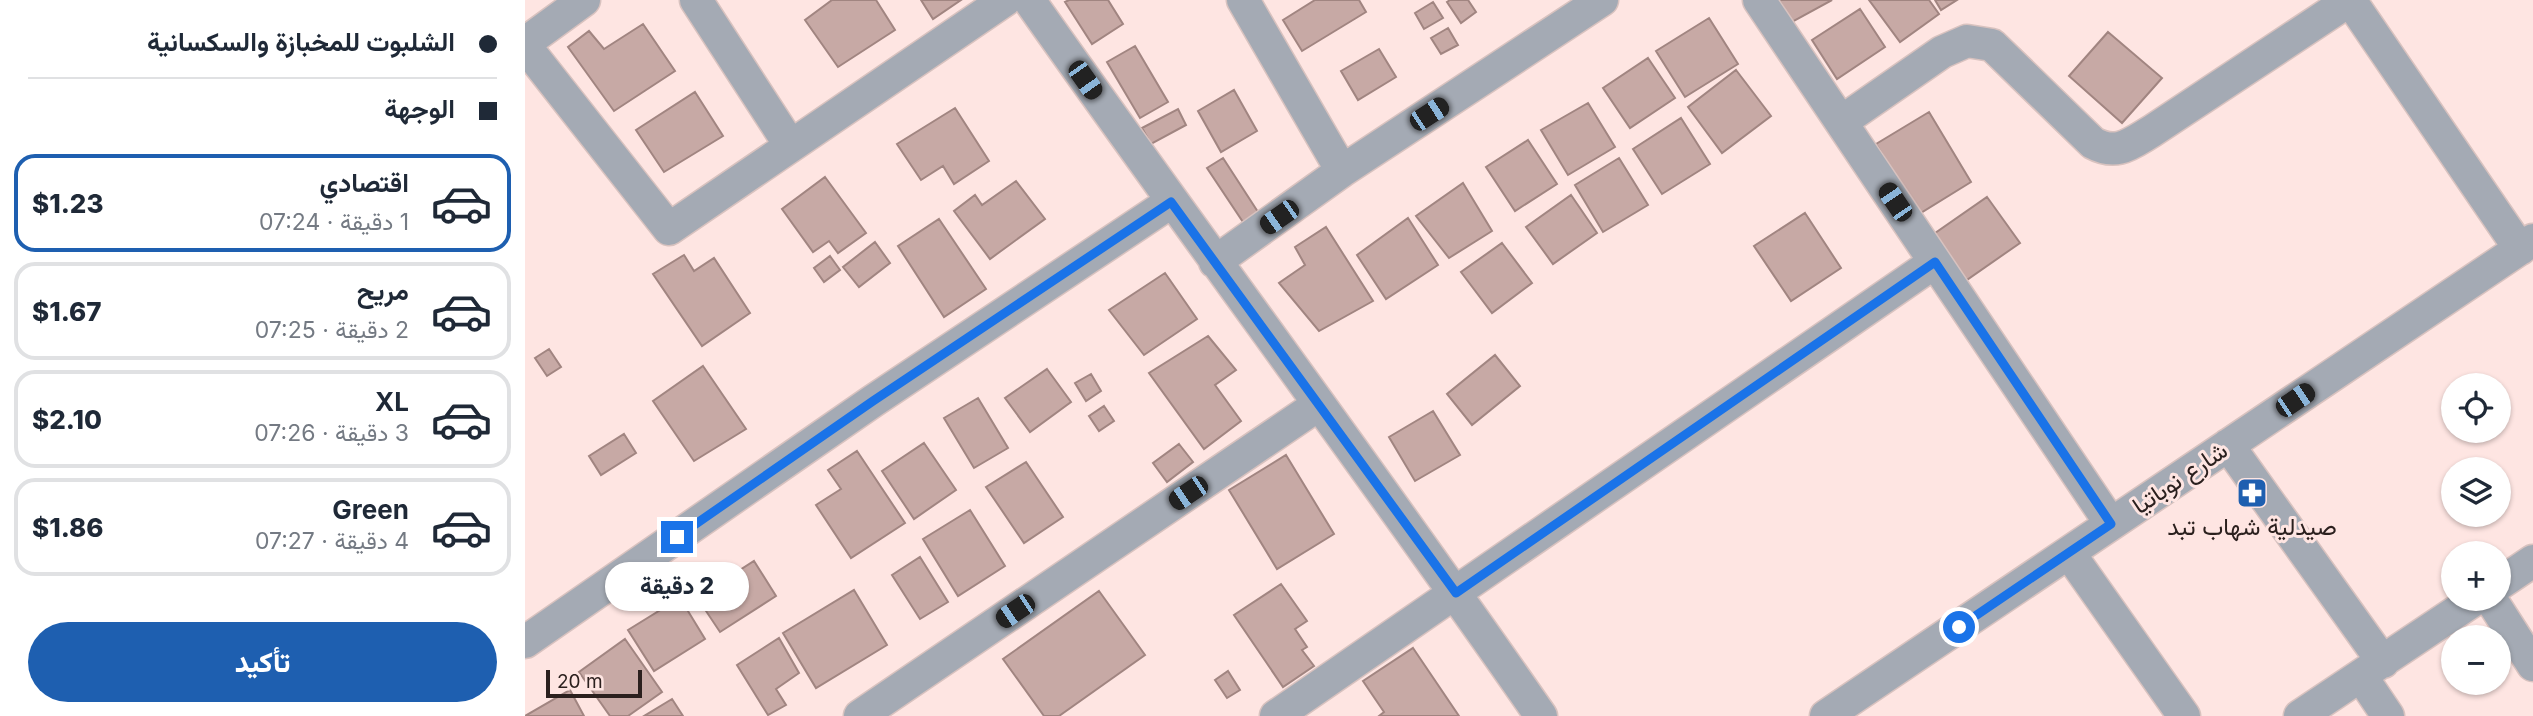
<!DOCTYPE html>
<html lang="ar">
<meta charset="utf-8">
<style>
body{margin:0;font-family:Inter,Vazirmatn,sans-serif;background:#f6f6f7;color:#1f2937;direction:rtl;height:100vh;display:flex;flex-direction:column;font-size:26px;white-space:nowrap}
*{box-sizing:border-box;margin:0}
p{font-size:23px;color:#747a83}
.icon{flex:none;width:38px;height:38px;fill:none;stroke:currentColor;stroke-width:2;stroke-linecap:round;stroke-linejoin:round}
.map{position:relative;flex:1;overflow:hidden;direction:ltr}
.details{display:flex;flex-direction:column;background:#fff;width:525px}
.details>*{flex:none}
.guide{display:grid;align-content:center;height:154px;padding:0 28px;background:#fff}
.buttons{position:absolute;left:1916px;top:373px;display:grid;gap:14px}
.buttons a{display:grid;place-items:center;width:70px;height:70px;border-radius:50%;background:#fff;box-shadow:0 2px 5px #0004;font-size:35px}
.scale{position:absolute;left:21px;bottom:18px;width:96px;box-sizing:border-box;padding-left:7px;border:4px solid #2b201e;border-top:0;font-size:19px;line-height:24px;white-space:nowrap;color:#2b201e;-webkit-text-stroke:5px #fee5e2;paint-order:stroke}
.end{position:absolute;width:32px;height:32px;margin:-16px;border:9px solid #1a73e8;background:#fff;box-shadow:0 0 0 4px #fff}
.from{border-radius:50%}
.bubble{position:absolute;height:49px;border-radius:24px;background:#fff;box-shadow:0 2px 5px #0004;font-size:23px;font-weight:800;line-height:49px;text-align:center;direction:rtl}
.car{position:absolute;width:21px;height:42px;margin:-21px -10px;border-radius:9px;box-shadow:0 0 5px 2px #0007;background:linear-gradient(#222 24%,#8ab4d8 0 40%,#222 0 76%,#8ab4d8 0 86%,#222 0)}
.guide b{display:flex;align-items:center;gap:24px;height:66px;font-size:26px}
.guide b+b{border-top:2px solid #e0e1e3}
.guide i{width:18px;height:18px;background:#1f2937}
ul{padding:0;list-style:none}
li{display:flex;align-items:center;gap:21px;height:98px;margin:0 14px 10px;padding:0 14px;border:4px solid #e0e1e3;border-radius:21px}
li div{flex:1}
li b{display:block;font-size:26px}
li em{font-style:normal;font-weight:800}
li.current{border-color:#1e5fb0}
li>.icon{width:63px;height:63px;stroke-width:1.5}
.button{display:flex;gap:14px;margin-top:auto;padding:14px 28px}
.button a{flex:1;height:80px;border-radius:42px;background:#1e5fb0;color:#fff;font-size:28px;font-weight:800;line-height:80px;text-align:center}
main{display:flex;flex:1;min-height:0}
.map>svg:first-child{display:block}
.building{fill:#c7a9a5;stroke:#a18581;stroke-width:2}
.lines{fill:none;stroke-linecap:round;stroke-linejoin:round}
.minor-casing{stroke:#d8c2bf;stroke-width:35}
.minor{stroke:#a4aab4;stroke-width:32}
.route{stroke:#1a73e8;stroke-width:9}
.labels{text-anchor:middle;stroke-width:6;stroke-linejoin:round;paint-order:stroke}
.street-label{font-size:24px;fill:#2b201e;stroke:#fee5e2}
.poi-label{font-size:24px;fill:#2b201e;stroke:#fee5e2}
</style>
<main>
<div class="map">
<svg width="2008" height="716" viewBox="0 0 2008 716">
<rect width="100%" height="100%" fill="#fee5e2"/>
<!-- building -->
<path class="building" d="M307,0H351L370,30L313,67L280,20Z
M396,0H436L408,19Z
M544,0H583L598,24L567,44L540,2Z
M790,0H834L841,12L777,51L758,20Z
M925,0H943L951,12L936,23L922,2Z
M1254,0H1307L1267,22Z
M1344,0H1404L1414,14L1375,42Z
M1410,0H1432L1416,10Z
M908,2L918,18L899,29L890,13Z
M1335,9L1360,47L1312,79L1287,40Z
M1184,18L1213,64L1160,97L1131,51Z
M118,24L150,71L89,111L43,47L64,31L79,49Z
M923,28L933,45L916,54L906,38Z
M1583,32L1637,78L1597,123L1544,76Z
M610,46L643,102L615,118L582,62Z
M854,49L871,77L833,100L816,71Z
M1123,58L1150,98L1105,128L1078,88Z
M1211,70L1246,116L1197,153L1163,107Z
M709,90L732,131L696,152L673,111Z
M170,92L198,136L139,172L111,130Z
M1063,103L1090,147L1043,175L1016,130Z
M430,108L464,161L429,184L418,166L396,180L372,144Z
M653,109L661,125L626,144L617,128Z
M1404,112L1446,182L1394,214L1351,144Z
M1156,118L1185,164L1137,194L1108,149Z
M1003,140L1032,184L990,211L961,167Z
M698,158L733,212L718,222L682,168Z
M1094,158L1123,205L1078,232L1050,185Z
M300,177L341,233L313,253L304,241L288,252L257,209Z
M491,181L520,219L465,259L429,211L450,195L457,205Z
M938,183L967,231L924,258L891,216Z
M1046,195L1072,233L1028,264L1001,227Z
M1462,197L1495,243L1436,284L1403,238Z
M1280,213L1316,268L1266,301L1229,246Z
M883,218L913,265L861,299L832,255Z
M414,219L461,289L419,317L373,246Z
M801,227L848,301L794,331L754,283L780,265L770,247Z
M350,242L365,263L334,287L318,267Z
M977,243L1007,283L967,313L936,272Z
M159,255L169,271L189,258L225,313L177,346L128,274Z
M305,256L315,270L299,282L289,268Z
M640,273L672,319L619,355L584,310Z
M683,336L711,370L690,385L716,421L679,449L624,373Z
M24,349L36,367L22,376L10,358Z
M970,355L995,386L947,425L922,394Z
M178,366L221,429L169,461L128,401Z
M522,369L546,402L505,432L480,398Z
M566,374L576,391L561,401L550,383Z
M453,398L483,448L449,468L419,418Z
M579,406L589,421L574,431L564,416Z
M908,411L935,455L890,481L864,437Z
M99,434L111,453L76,475L64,456Z
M399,443L431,490L389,519L357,471Z
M654,444L668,462L642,482L628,463Z
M332,451L380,523L326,558L291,505L316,489L303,470Z
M761,455L809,534L752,569L704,490Z
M501,462L538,517L499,543L461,487Z
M445,510L480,566L433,596L398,539Z
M395,557L423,602L395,619L367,575Z
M229,561L251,596L195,632L177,605L191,598L190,586Z
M756,584L782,621L770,629L782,647L777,650L789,666L758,687L709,615Z
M329,590L362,645L291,688L258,633Z
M574,591L620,655L534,716H519L478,659Z
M155,598L180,639L129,671L103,630Z
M254,638L274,673L251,689L261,705L243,715L212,665Z
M100,639L137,692L103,716H85L54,672Z
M888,648L934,716H854L859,712L838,681Z
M703,671L715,690L702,698L690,680Z
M45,690L59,716H0Z
M147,699L158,716H119Z"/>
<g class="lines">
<!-- minor casing -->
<g class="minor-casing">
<path id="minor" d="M171,0L265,145
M504,0C673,240 849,475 1016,716
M718,0L817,171
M1234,0L1586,524
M1825,0L1995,249
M0,43L59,0
M0,46L144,229L480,0
M1316,122L1417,52L1442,41L1467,45L1568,143C1592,156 1605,144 1627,131L1825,0
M690,262L817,171L1077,0
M1703,445L1858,662
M1544,553L1659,716
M1974,584L2008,561
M1965,598L2008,665
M0,642L348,401L646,202
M1836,676L1863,716
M335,716L793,405
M751,716L1410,262
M1301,716L2008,240
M1775,716L1952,598"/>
</g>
<!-- minor -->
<use href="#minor" class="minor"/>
</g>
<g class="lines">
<!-- route -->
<path class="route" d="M152,537L348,401L646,202L931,593L1410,262L1586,524L1434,627"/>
</g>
<!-- icons -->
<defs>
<g id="pharmacy-square" transform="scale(1.575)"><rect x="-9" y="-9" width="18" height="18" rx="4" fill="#1e5fb0" stroke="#fee5e2"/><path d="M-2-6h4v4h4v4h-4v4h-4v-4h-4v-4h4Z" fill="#fff"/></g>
</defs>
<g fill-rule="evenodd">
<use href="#pharmacy-square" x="1727" y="493"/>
</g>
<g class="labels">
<!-- street labels -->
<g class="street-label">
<text transform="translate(1655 478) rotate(-34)" y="8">شارع نوباتيا</text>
</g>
<!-- poi labels -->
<g class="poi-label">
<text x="1727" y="535">صيدلية شهاب تبد</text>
</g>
</g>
</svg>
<div class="buttons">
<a><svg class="icon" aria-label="locate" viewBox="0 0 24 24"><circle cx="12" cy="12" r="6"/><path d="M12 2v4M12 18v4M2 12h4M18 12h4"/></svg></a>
<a><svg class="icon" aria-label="layers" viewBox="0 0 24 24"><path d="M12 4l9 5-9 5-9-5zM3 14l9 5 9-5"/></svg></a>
<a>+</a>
<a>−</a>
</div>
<div class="scale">20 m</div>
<i class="end from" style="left:1434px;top:627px"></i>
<i class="end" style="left:152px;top:537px"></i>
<div class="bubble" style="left:80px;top:562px;width:144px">2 دقيقة</div>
<i class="car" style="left:560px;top:80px;rotate:145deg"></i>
<i class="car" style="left:904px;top:114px;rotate:57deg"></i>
<i class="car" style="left:1370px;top:202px;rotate:326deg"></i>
<i class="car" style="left:754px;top:217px;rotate:235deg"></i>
<i class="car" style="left:1770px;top:400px;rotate:56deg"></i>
<i class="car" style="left:663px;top:493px;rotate:236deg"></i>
<i class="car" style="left:490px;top:611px;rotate:236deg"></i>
</div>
<section class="details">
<div class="guide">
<b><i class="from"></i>الشلبوت للمخبازة والسكسانية</b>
<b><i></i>الوجهة</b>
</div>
<ul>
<li class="current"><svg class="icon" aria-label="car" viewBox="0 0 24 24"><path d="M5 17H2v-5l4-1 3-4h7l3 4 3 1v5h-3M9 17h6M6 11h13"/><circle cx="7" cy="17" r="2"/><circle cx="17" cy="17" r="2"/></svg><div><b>اقتصادي</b><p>1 دقيقة · 07:24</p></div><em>$1.23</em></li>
<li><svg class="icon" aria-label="car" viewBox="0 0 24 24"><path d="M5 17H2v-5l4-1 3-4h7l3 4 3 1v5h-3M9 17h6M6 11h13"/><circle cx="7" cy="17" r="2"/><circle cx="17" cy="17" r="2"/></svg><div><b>مريح</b><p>2 دقيقة · 07:25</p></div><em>$1.67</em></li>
<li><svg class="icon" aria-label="car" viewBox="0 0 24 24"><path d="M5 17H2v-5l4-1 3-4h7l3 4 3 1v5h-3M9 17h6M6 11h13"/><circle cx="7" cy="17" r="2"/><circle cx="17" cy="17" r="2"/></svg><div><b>XL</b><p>3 دقيقة · 07:26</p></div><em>$2.10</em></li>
<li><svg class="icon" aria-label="car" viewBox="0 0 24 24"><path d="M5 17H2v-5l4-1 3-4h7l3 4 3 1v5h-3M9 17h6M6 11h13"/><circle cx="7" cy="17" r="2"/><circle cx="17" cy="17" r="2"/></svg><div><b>Green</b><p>4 دقيقة · 07:27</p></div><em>$1.86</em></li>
</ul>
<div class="button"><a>تأكيد</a></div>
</section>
</main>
